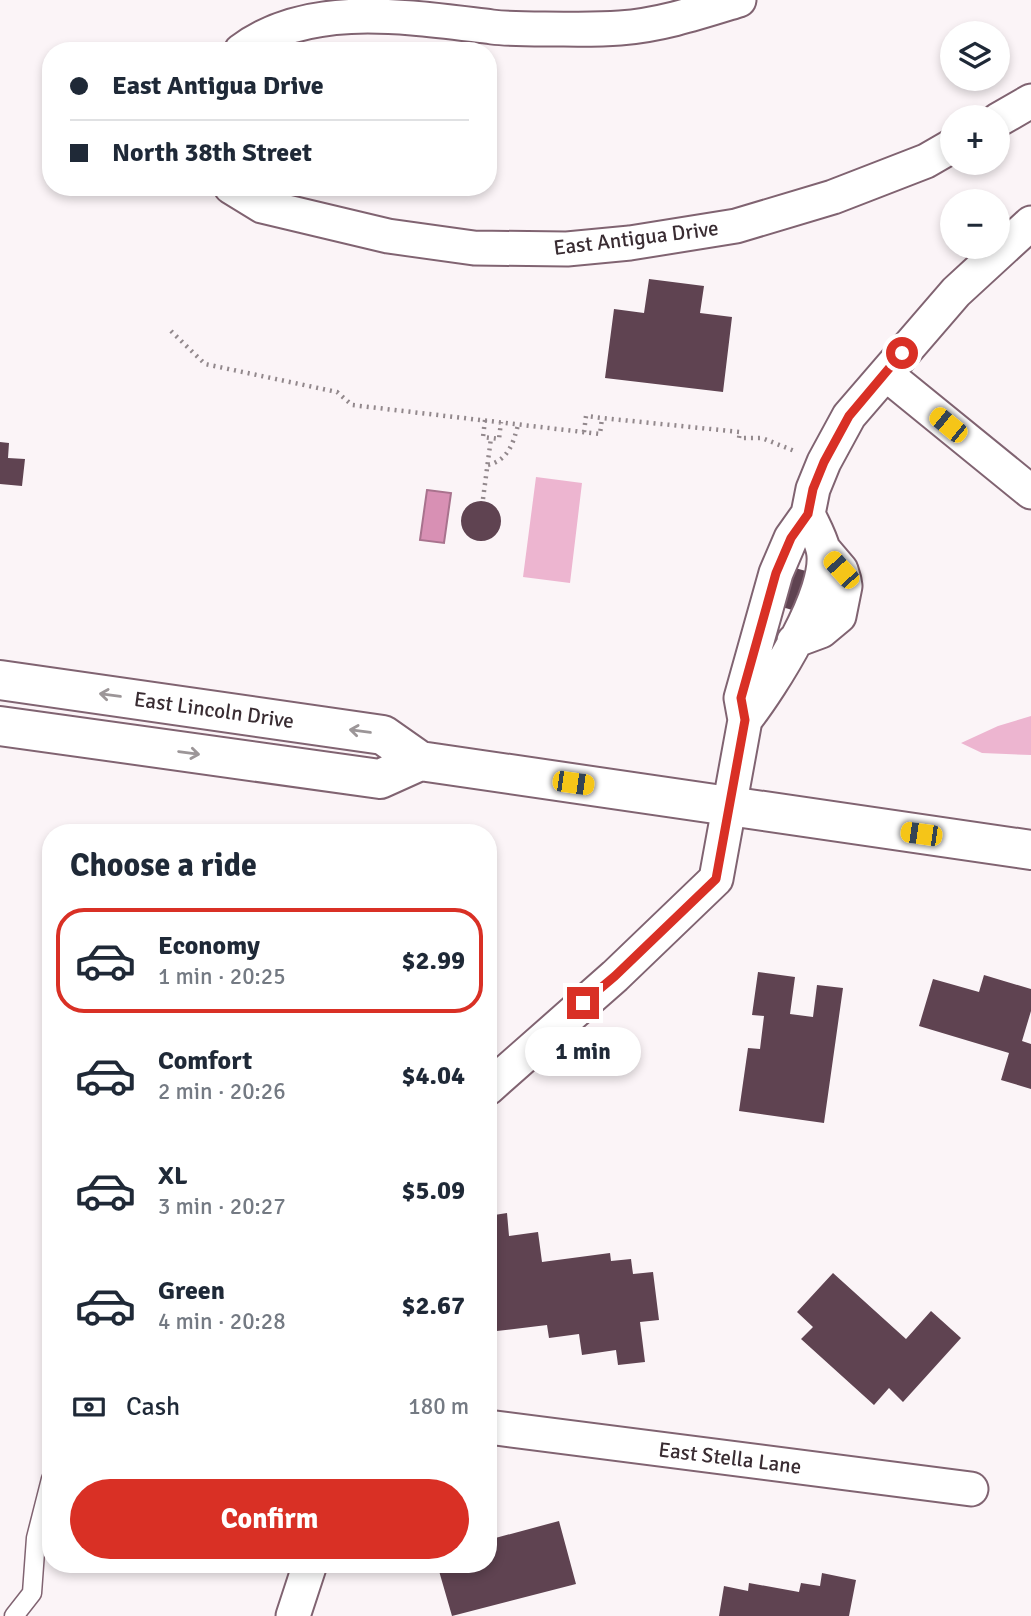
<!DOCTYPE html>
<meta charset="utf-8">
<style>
body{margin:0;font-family:Signika,sans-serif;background:#f2f2f3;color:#1f2937;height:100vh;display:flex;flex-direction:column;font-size:26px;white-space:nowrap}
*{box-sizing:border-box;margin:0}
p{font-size:23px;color:#747a83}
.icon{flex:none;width:38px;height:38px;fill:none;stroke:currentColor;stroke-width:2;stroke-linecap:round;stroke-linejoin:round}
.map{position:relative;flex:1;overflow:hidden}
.side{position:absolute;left:42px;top:824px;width:455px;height:749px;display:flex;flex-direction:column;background:#fff;border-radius:28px;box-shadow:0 4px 10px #0003}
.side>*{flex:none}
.top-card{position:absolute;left:42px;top:42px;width:455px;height:154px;border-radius:28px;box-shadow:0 4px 10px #0003;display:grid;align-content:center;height:154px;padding:0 28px;background:#fff}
.buttons{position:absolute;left:940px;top:21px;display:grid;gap:14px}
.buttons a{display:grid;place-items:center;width:70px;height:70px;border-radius:50%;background:#fff;box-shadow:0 4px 10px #0003;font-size:35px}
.end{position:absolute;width:32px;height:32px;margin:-16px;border:9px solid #d93025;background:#fff;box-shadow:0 0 0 4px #fff}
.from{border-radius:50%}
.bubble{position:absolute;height:49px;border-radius:24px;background:#fff;box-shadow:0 4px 10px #0003;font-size:23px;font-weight:700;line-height:49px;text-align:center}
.car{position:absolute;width:21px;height:42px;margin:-21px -10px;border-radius:9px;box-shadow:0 0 5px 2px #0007;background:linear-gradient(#f5c518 24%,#345 0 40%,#f5c518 0 76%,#345 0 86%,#f5c518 0)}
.top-card b{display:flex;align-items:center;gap:24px;height:66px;font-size:26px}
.top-card b+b{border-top:2px solid #e0e1e3}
.top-card i{width:18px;height:18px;background:#1f2937}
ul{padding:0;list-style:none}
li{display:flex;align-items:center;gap:21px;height:105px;margin:0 14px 10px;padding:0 14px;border:4px solid transparent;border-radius:28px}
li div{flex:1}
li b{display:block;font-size:26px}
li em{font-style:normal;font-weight:700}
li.on{border-color:#d93025}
li>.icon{width:63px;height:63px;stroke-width:1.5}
h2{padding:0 28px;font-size:32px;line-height:84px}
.pay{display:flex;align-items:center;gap:18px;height:77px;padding:0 28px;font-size:26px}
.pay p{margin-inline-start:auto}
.cta{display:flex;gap:14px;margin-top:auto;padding:14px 28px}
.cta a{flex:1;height:80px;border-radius:42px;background:#d93025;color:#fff;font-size:28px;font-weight:700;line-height:80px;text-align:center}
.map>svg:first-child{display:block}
.green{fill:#edb5d0}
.water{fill:#d890b4;stroke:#a8728d;stroke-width:2}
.building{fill:#5f4351}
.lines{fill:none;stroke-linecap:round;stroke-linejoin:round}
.service-casing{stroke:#806371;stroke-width:21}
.minor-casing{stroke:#806371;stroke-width:37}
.secondary-casing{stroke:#806371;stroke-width:42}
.path{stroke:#92888c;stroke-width:4.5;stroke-dasharray:2 5;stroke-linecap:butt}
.service{stroke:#fff;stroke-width:18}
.minor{stroke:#fff;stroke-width:33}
.secondary{stroke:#fff;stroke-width:38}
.oneway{stroke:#9c9698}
.route{stroke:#d93025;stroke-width:9}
.labels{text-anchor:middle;stroke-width:7;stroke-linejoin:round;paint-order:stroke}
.street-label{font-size:21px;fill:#392c32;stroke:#fff}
</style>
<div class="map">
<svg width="1031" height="1616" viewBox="0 0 1031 1616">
<rect width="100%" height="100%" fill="#fbf4f7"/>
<!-- green -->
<path class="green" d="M536,477L582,483L570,583L523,577Z
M1031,716V755L982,753L961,743L998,726Z"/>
<!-- water -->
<path class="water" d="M427,490L451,493L444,543L420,540Z"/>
<!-- building -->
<path class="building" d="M649,279L704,286L700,313L732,317L723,392L605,378L614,309L644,313Z
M0,442L9,443L8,458L25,459L22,486L0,484Z
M461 521a20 20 0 1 1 40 0a20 20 0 1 1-40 0Z
M795,568L806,571L823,619L782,607Z
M758,972L795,977L790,1014L813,1017L817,985L843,988L824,1123L739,1111L748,1048L760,1049L764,1016L752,1015Z
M984,975L1031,989V1011L1022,1041L1031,1044V1089L1001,1080L1009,1053L919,1026L933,979L979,992Z
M507,1213L509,1236L538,1232L542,1262L610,1253L611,1261L631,1259L633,1274L653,1272L659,1320L640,1322L645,1362L618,1365L616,1350L582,1355L579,1334L549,1338L547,1325L488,1332V1216Z
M833,1273L906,1339L931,1311L961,1338L903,1402L889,1388L874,1405L801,1339L813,1327L797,1312Z
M559,1521L576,1584L452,1616L437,1564H488V1540Z
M822,1573L856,1580L849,1616H719L724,1586L748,1591L749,1583L799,1592L801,1583L820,1586Z"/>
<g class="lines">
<!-- service casing -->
<g class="service-casing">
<path id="service" d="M14,1616L32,1593L36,1538L51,1479"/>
</g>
<!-- minor casing -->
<g class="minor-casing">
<path id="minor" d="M241,51C308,0 408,17 492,27C509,29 528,29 545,29C570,29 595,30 620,28C661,25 700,12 739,0
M998,120L1031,101
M231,187L262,206L388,236L474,248L567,249L630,243L736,226L833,197L926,161L952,146
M886,374L1031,492
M794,641L821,631L839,616L845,586L844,580L841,570L824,550
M745,720C771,687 833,590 823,549C820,537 813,525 808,514
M488,1088L615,976L716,879L745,720L741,698L776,573L791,538L808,514L813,489L824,462L849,416L956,292L1031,223
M488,1427L971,1489
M293,1616L310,1564"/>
</g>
<!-- secondary casing -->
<g class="secondary-casing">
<path id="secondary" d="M0,680L383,735L420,761L1031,850
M0,726L380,779L420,761"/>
</g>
<!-- path -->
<path class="path" d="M171,331L205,364L337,392L352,405L600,434L602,418
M485,420L483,437L499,439L501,422
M584,432L586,416L602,418L740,432L739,438H762L797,452
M488,465C508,460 513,444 518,425
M483,499L491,438"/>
<!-- service -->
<use href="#service" class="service"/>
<!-- minor -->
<use href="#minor" class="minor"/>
<!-- secondary -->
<use href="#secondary" class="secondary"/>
</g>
<!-- one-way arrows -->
<defs><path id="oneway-shaft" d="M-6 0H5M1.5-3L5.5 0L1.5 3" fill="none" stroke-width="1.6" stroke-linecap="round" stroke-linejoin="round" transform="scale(1.75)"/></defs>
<g class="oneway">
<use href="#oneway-shaft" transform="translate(110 695) rotate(-172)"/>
<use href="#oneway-shaft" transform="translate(360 731) rotate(-172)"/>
<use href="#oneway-shaft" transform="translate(189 753) rotate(8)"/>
</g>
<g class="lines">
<!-- route -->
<path class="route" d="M583,1003L615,976L716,879L745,720L741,698L776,573L791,538L808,514L813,489L824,462L849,416L902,353"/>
</g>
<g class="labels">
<!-- street labels -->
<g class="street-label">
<text transform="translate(636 238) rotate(-7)" y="7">East Antigua Drive</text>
<text transform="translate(214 710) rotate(8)" y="7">East Lincoln Drive</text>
<text transform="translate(730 1458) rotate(7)" y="7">East Stella Lane</text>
</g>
</g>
</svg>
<div class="buttons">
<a><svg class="icon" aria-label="layers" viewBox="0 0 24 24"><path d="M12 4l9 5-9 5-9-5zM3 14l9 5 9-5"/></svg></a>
<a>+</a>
<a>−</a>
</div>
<i class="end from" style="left:902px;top:353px"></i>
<i class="end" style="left:583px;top:1003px"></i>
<div class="bubble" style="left:525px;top:1027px;width:116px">1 min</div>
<i class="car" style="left:948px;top:425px;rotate:309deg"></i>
<i class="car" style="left:841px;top:570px;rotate:318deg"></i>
<i class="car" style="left:573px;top:783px;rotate:98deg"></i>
<i class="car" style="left:921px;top:834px;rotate:278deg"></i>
<div class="top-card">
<b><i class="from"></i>East Antigua Drive</b>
<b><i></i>North 38th Street</b>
</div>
<section class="side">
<h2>Choose a ride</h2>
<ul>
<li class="on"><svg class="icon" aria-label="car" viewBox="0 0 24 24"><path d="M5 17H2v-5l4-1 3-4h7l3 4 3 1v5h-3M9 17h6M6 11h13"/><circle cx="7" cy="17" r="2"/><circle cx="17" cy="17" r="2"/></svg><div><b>Economy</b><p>1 min · 20:25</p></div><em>$2.99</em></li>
<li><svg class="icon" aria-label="car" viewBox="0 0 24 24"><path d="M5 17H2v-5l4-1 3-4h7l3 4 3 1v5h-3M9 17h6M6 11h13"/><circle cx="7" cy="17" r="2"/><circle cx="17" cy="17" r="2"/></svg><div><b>Comfort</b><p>2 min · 20:26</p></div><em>$4.04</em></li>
<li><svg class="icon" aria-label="car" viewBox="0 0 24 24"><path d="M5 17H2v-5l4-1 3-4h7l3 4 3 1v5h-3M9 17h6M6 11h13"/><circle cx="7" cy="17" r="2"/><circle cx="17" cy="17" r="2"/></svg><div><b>XL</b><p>3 min · 20:27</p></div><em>$5.09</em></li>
<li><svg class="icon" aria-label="car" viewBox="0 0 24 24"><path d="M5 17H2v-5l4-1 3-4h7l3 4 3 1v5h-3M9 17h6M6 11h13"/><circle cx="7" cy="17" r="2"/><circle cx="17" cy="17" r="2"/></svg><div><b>Green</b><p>4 min · 20:28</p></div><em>$2.67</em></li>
</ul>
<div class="pay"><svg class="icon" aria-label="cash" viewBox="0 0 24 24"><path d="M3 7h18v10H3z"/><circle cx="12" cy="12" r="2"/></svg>Cash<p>180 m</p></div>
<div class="cta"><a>Confirm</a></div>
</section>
</div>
